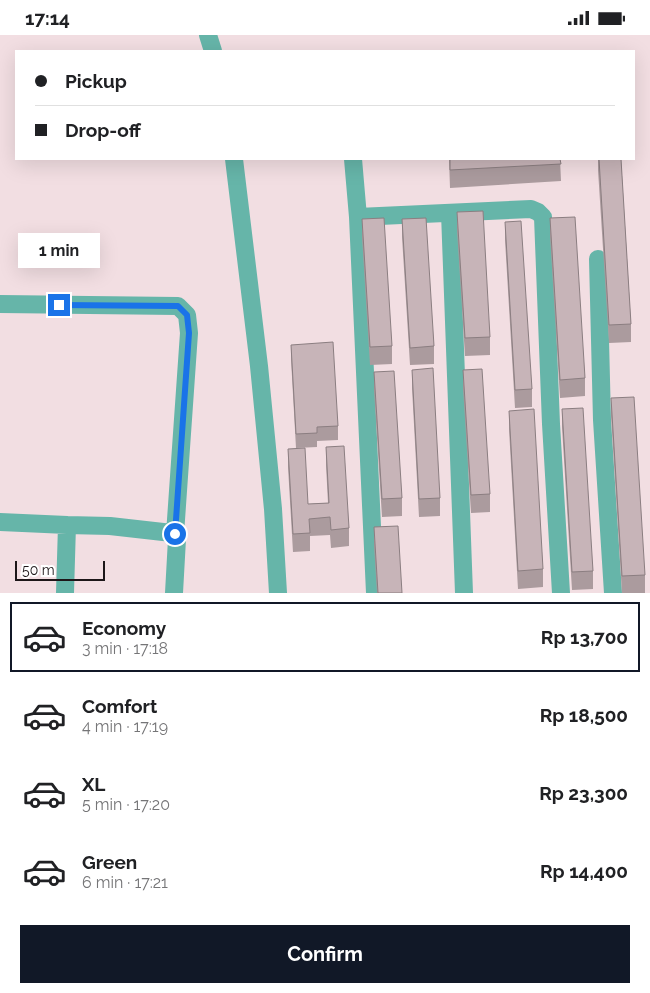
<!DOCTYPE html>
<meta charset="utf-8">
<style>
body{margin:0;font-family:Raleway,sans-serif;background:#f6f6f6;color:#202124;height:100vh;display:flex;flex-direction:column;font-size:19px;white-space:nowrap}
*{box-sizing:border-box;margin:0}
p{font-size:16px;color:#757577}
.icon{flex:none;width:28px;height:28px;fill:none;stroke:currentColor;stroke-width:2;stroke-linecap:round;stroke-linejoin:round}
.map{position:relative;height:558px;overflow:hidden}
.panel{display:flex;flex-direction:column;background:#fff;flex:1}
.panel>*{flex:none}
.top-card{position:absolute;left:15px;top:15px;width:620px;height:110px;border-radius:0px;box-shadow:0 5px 20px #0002;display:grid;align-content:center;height:110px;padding:0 20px;background:#fff}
.scale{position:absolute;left:15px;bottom:12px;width:90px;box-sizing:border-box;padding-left:5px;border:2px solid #1d1618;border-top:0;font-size:14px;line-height:18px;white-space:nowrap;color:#1d1618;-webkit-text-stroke:4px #fff;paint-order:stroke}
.end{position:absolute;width:22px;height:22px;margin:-11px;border:6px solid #1a73e8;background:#fff;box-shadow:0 0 0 2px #fff}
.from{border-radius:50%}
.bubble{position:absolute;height:35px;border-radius:0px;background:#fff;box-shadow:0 5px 20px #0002;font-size:16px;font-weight:700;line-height:35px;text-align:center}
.top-card b{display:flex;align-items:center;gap:18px;height:48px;font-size:19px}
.top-card b+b{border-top:1px solid #e0e0e0}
.top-card i{width:12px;height:12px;background:#202124}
ul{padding:9px 0 0;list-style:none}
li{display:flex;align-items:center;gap:15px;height:70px;margin:0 10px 8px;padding:0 10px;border:2px solid transparent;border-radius:0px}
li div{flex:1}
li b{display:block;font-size:19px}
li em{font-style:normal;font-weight:700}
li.active{border-color:#111827}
li>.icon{width:45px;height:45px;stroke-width:1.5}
.action{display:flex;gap:10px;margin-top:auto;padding:10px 20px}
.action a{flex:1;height:58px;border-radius:0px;background:#111827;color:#fff;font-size:20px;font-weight:700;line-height:58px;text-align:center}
.status{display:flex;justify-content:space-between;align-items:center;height:35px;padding:0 25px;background:#fff;direction:ltr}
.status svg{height:14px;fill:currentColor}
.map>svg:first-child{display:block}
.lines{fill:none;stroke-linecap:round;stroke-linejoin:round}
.minor{stroke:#66b5a9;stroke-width:18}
.wall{fill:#ab9b9e}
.building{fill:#c7b4b8;stroke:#8b7e81}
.route{stroke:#1a73e8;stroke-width:6}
</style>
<div class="status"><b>17:14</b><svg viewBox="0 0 49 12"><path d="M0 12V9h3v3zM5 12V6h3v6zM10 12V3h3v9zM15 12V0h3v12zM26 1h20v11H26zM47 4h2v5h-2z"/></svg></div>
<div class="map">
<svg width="650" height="558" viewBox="0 0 650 558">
<rect width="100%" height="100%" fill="#f2dee2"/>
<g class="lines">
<!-- minor -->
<path class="minor" d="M208,0L213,16
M234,124L259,331L273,474L278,558
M353,124L358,182L375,558
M450,178L464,558
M358,182L531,174L538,177L543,182L551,389L561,558
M598,224L602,385L613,558
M0,269L178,271L187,280L189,298L175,499
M0,487L67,490L65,558
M67,490L110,491L172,498L175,499L177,504L174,558"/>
</g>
<!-- wall -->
<path class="wall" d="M449,124H560L561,146L450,153Z
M598,124H621L631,289V307L609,308L598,135Z
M457,177L490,302V320L465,321L457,195Z
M550,183L585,343V361L560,363L550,201Z
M362,184L392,311V329L370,330L362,202Z
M402,184L434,311V329L410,330L402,202Z
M505,187L532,354V372L515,373L505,205Z
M291,310L338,391V405L317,406V412L296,413L291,324Z
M412,335L440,463V481L419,482L412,353Z
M463,335L490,459V477L471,478L463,353Z
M374,337L402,463V481L382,482L374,355Z
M611,363L645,540V558H622L611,381Z
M562,374L593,536V554L572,555L562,392Z
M509,376L543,534V552L518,554L509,394Z
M326,412L349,493V511L331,513L330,500L310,501V516L293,517L288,432V414L308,469L328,468L326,430Z
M374,492L402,558H377L374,510Z"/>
<!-- building -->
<path class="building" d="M450,124H560L561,129L450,135Z
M599,124H621L631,289L609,290Z
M483,176L490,302L465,303L457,177Z
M575,182L585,343L560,345L550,183Z
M384,183L392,311L370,312L362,184Z
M426,183L434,311L410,313L402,184Z
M521,186L532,354L515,355L505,187Z
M333,307L338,391L317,392V398L296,399L291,310Z
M433,333L440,463L419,464L412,335Z
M482,334L490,459L471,460L463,335Z
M394,336L402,463L382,464L374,337Z
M634,362L645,540L622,541L611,363Z
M583,373L593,536L572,537L562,374Z
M534,374L543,534L518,536L509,376Z
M344,411L349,493L331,495L330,482L309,484L310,498L293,499L288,414L305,413L308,469L329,468L326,412Z
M398,491L402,558H378L374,492Z"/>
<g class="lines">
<!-- route -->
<path class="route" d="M59,270L178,271L187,280L189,298L175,499"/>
</g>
</svg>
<div class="scale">50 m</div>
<i class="end from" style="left:175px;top:499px"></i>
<i class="end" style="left:59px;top:270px"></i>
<div class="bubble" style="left:18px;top:198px;width:82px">1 min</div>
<div class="top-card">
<b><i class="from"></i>Pickup</b>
<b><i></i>Drop-off</b>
</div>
</div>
<section class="panel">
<ul>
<li class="active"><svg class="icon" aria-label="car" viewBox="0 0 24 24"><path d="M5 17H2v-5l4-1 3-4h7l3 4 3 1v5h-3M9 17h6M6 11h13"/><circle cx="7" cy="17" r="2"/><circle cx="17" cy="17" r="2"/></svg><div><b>Economy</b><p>3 min · 17:18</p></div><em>Rp 13,700</em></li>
<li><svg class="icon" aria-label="car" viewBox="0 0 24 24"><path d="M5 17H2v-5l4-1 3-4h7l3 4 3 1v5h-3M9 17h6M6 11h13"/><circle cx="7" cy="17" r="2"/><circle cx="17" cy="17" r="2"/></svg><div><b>Comfort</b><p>4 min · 17:19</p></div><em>Rp 18,500</em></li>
<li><svg class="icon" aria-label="car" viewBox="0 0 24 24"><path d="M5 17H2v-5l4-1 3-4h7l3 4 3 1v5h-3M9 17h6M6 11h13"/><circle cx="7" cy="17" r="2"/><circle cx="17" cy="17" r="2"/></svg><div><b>XL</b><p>5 min · 17:20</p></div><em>Rp 23,300</em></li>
<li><svg class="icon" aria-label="car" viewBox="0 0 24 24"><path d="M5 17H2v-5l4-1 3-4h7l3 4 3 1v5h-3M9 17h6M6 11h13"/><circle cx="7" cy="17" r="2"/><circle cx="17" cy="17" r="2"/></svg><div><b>Green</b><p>6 min · 17:21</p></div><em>Rp 14,400</em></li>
</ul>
<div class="action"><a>Confirm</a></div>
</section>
